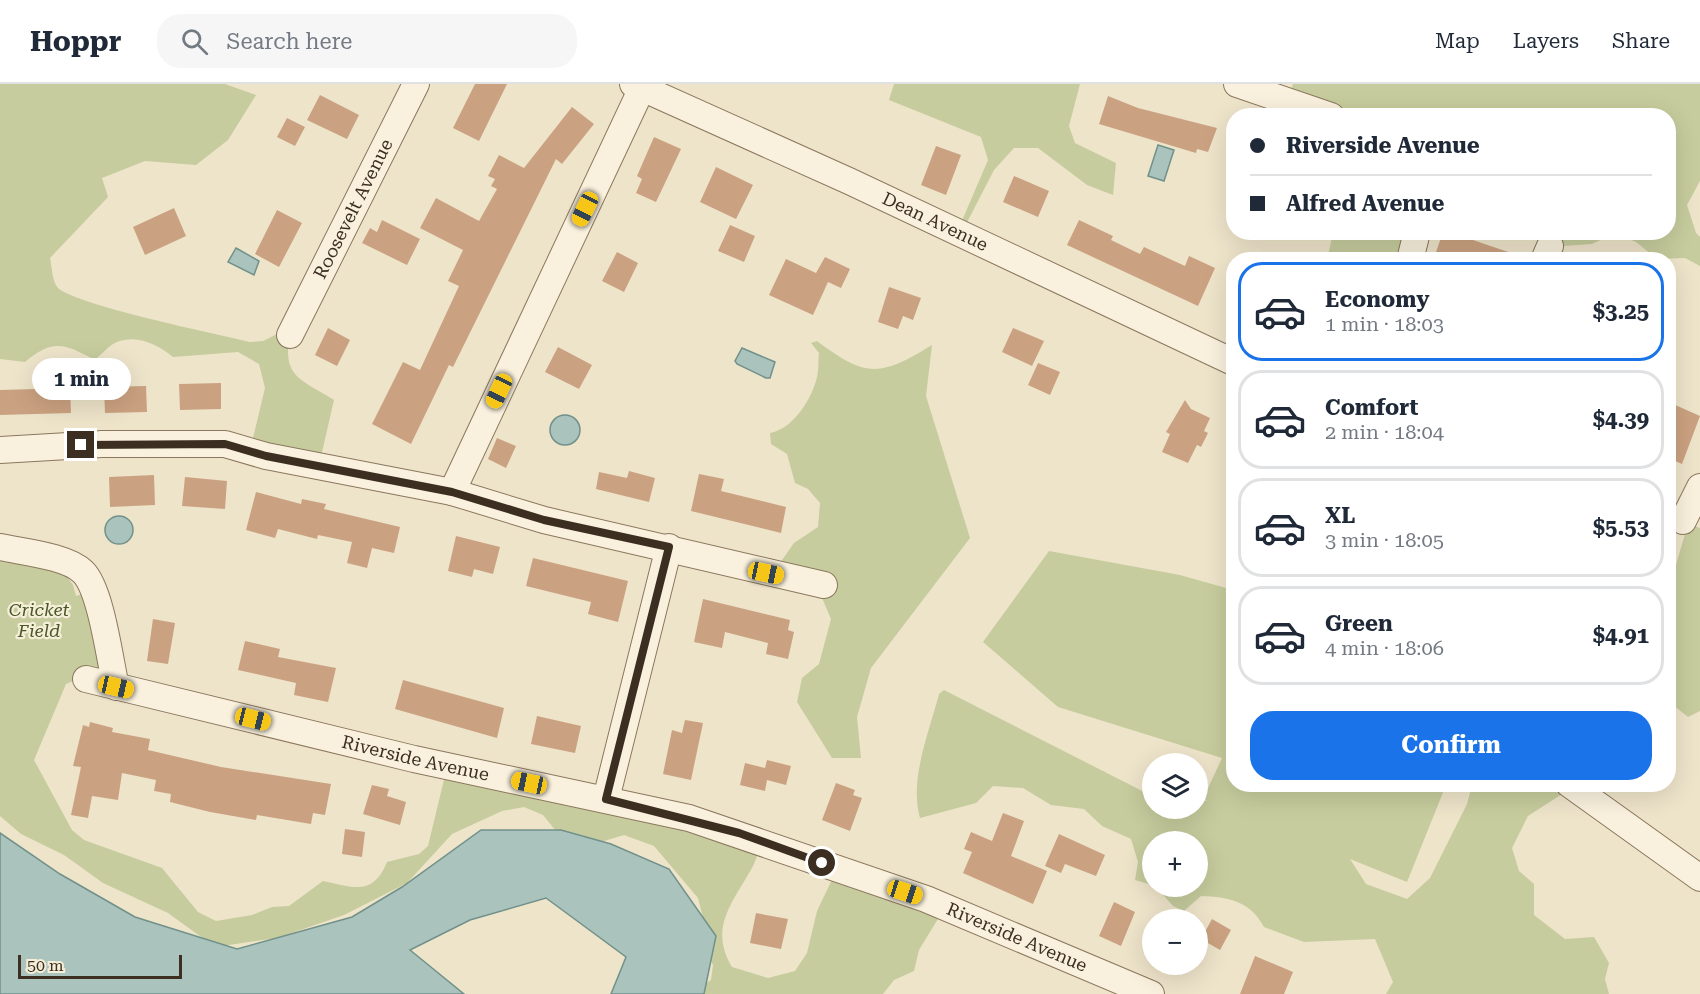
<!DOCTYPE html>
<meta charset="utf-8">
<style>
body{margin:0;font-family:"Roboto Serif",serif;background:#f6f6f7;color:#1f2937;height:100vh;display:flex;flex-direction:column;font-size:22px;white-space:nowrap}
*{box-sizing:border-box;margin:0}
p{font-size:20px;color:#747a83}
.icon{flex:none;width:33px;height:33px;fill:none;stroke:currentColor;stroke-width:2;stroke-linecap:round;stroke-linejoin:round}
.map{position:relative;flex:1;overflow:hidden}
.details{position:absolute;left:1226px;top:168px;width:450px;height:540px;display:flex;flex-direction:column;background:#fff;border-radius:24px;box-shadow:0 6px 24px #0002}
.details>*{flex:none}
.top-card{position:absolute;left:1226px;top:24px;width:450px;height:132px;border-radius:24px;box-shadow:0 6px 24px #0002;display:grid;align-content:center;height:132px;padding:0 24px;background:#fff}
.fabs{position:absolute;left:1142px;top:669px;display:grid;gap:12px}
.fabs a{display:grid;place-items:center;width:66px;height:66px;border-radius:50%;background:#fff;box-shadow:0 6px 24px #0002;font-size:30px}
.scale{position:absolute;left:18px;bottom:15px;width:164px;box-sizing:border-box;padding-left:6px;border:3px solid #3c2f21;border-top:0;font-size:16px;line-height:21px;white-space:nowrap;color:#3c2f21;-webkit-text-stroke:4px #f5eed9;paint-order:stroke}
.end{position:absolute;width:27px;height:27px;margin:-14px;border:8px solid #3c2f21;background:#fff;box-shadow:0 0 0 3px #fff}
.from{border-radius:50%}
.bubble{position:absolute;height:42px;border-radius:21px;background:#fff;box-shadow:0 6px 24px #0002;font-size:20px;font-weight:700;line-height:42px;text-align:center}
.car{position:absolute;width:18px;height:36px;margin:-18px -9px;border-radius:8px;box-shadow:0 0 4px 2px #0007;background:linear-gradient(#f5c518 24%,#345 0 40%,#f5c518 0 76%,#345 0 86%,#f5c518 0)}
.top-card b{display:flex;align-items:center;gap:21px;height:57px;font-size:22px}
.top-card b+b{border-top:2px solid #e0e1e3}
.top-card i{width:15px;height:15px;background:#1f2937}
ul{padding:10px 0 0;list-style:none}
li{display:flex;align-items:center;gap:18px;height:99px;margin:0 12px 9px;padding:0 12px;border:3px solid #e0e1e3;border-radius:24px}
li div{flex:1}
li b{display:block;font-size:22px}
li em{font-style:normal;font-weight:700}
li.on{border-color:#1a73e8}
li>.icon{width:54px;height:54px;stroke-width:1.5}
.cta{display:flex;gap:12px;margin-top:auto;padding:12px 24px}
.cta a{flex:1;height:69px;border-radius:24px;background:#1a73e8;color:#fff;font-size:24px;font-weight:700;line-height:69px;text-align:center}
header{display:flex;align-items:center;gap:36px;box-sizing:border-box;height:84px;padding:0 30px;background:#fff;border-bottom:2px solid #e0e1e3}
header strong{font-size:28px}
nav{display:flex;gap:33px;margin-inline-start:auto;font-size:21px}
.search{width:420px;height:54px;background:#f6f6f7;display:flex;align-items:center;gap:15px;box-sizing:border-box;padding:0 21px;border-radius:24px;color:#747a83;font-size:22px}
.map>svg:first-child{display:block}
.green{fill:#c6cc9d}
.water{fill:#aac3bc;stroke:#71918a;stroke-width:1.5}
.building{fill:#cba281}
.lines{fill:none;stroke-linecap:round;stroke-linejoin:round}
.minor-casing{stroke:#8b775e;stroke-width:28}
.minor{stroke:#f9f1dd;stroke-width:26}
.route{stroke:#3c2f21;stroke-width:8}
.labels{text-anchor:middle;stroke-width:4.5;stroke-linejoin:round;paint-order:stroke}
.street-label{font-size:18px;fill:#3c2f21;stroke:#f5eed9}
.park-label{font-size:18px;font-style:italic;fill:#4a5728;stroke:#f5eed9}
</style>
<header>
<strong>Hoppr</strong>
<div class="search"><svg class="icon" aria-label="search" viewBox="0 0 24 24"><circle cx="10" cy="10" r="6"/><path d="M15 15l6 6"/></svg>Search here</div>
<nav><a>Map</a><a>Layers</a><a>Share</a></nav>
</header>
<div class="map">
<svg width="1700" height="910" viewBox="0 0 1700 910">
<rect width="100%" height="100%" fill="#eee4ca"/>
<!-- green -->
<path class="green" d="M0,0H225L256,11L228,56L196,81L145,77L102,94L108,113L50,174C52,183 52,198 58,204C76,221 217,250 250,258L263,257L291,243C281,292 296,293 334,316L322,368L317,375L252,358L265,304L259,280L238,268L173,273C158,261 138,250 117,258C110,260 101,271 95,276C65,260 53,254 25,278L0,275Z
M894,0H1080L1069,42L1075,59L1116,79L1113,111L1087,101L1038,64H1014L994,86L961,150L958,146L988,76L981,53L889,16Z
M1293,0H1700V97L1687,121L1696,149L1700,153V182L1685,174L1657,175L1636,158L1615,149L1592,160L1550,163L1531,149L1668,148V32H1281Z
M1333,149H1416L1408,175L1327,176Z
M817,257C866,294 880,293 932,261L926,312L970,454L871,584L857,633L861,674H832L797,618L802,594L819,580L831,535L814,495L775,486L794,459L818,443L820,419L808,405L795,399L787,370L771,360L770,349C793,345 812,315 817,293C819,286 818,277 819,269L811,259Z
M1695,442L1700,444V627L1688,633L1668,617V508L1687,443Z
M1049,467L1180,491L1233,506V700L1446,701L1407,798L1350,775L1366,800L1407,815L1430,794L1467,720L1472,701H1576L1528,732L1512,764L1519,787L1534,800V831L1565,855L1594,853L1609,879L1605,895L1609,910H1386L1393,898L1375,855L1304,858L1264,843C1250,817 1229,813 1201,812L1184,827L1173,822L1156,803L1197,802V758H1152V801L1135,796L1138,778L1131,755L1102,742L1084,725L1051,721L1023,704L993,702L976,719L920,734C909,695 929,649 939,610L944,606L1152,712V724H1197V716L1207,717L1203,715L1222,674L1058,623L983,558Z
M0,473L64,488L73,501L76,512L97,506L102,585L66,600L34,676L72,746L84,756L162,784L198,828L216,837L252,831L272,823L289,822L323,797C352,803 373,813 387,778L419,770L428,762L448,679L760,752C759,761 758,772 754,780C736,815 707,842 732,883L768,894L795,887L807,869L817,827L839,781L947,820L919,866L914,887L894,896L883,910H689L711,896L713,881L700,854L703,834L698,814L654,762L624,751L581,764L560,752L543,731L524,723L502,727L452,750L407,799L344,831L277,854L215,863L168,829L103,799L64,771L21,750L0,732Z"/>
<!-- water -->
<path class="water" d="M1158,61L1174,66L1164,97L1148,92Z
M236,164L259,177L254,191L228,178Z
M742,264L775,278L770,294H766L737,280L735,277Z
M550 346a15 15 0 1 1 30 0a15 15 0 1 1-30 0Z
M105 446a14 14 0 1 1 28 0a14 14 0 1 1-28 0Z
M481,746H561L611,760L669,785L716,852L704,910H611L626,873L546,814L470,836L410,866L464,910H0V749L60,790L135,833L237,865L352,833L402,803Z"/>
<!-- building -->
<path class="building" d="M475,0H507L479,57L453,44Z
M320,11L359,31L347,55L307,36Z
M1108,12L1138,24L1217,44L1208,68L1197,65L1196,69L1099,40Z
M572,23L594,40L562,80L556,75L453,283L449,281L411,360L372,340L403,278L420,286L459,202L448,197L463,166L420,144L436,114L479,137L497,105L491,102L495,95L488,92L499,71L524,84Z
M287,34L305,43L295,62L277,53Z
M654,53L681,65L656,118L636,109L642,95L637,92Z
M936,62L961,71L946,111L921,101Z
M716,83L753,101L736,135L700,118Z
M1014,92L1049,107L1038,133L1003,118Z
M174,124L186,152L145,171L133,143Z
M277,126L302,139L279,183L255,170Z
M382,136L420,155L407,181L362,159L370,144L377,148Z
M1079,136L1113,152L1111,156L1140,170L1144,163L1185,182L1189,172L1215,184L1198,222L1067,161Z
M730,141L755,152L744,178L718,167Z
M1443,148H1469L1467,154L1523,173L1522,176H1448L1435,171Z
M617,168L638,179L624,208L602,197Z
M825,173L850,185L841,204L828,198L813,231L769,211L786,175L816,189Z
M889,203L921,214L913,236L903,232L898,245L878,238Z
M328,244L350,256L337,282L315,271Z
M1013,244L1044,257L1032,282L1002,268Z
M558,263L592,281L579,305L545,288Z
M1038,279L1060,288L1050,311L1028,301Z
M221,299V325L180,326L179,300Z
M146,302L147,328L105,329L104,303Z
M70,304L71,329L0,331V306Z
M1185,316L1191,325L1210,334L1204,347L1208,349L1201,363L1197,361L1188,379L1162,368L1170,350L1166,348Z
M1673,320L1700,332L1682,380L1668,374V332Z
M497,354L516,362L506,384L488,375Z
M629,387L655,394L649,418L596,405L599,388L627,394Z
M699,390L724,395L721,407L786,423L781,449L691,427Z
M154,391L155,421L110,423L109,393Z
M185,393L227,397L225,425L182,422Z
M256,408L301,420L302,415L326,420L324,425L400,443L394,469L372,464L367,484L347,479L352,458L318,451L317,455L278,445L275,454L246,446Z
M456,452L500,463L493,490L474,485L472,493L448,487Z
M533,474L628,497L618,538L588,530L591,518L526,502Z
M703,515L790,536L788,546L794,548L788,575L766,570L768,559L725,548L722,564L694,558Z
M153,535L175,539L168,580L147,577Z
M245,557L280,565L278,573L336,584L328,618L294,611L296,599L238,586Z
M403,596L504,624L497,654L395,625Z
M537,632L581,642L575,669L531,660Z
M685,636L703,639L691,696L663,690L672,646L682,649Z
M90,638L113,644L112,648L150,655L148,666L221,683L331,700L325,731L313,729L311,740L257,731L256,736L210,728L170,718L171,710L154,707L156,696L122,689L118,716L92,712L88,734L71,731L81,683L73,682L83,641L89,643Z
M767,676L791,682L786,701L767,696L765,707L740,701L745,679L765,684Z
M836,699L855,706L853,711L862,714L850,747L822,736Z
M372,701L389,705L387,712L406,718L400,741L363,730Z
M1003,729L1024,737L1011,772L1047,787L1033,820L963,789L972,768L964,765L971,748L992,757Z
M345,745L365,748L362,773L342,770Z
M1059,750L1105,771L1096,792L1065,780L1061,789L1045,782Z
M1114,818L1135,828L1121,862L1099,852Z
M756,829L788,835L781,865L750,859Z
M1212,835L1231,846L1220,866L1201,855Z
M1255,872L1293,888L1284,910H1240Z"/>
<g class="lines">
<!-- minor casing -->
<g class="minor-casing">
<g id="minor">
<path id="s1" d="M633,0L849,97L1233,278"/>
<path d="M1237,0L1331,32"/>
<path d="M1410,176L1417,148"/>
<path d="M1544,176L1550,162"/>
<path id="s2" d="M290,251L416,0"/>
<path d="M0,366L102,360H225L266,372L452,408L544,436L824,501"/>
<path d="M452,408L642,4"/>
<path d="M1683,437L1700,403"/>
<path d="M0,463C22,468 67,472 83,488C101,505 110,577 116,603"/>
<path id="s3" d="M86,595L414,675L689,734L926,815L1151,910"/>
<path d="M1569,700L1700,794"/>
<path d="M606,715L669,463"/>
</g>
</g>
<!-- minor -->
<use href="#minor" class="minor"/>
</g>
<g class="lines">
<!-- route -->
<path class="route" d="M81,361L225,360L266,372L452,408L544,436L669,463L606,715L739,749L822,779"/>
</g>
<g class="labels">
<!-- street labels -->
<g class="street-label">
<text dy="6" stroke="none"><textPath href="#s2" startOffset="141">Roosevelt Avenue</textPath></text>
<text dy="6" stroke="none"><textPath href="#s1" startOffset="332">Dean Avenue</textPath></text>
<text dy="6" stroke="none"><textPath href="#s3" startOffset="339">Riverside Avenue</textPath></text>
<text dy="6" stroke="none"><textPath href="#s3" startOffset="968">Riverside Avenue</textPath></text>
</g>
<!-- park labels -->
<g class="park-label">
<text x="39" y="532">Cricket<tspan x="39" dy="21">Field</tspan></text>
</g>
</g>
</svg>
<div class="fabs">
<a><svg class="icon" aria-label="layers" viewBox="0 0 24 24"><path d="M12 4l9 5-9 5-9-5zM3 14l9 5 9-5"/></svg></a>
<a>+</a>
<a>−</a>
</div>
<div class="scale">50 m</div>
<i class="end from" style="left:822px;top:779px"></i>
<i class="end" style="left:81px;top:361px"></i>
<div class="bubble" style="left:32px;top:274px;width:99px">1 min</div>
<i class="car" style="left:585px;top:125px;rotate:206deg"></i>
<i class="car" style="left:499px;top:307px;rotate:205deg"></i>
<i class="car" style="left:766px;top:489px;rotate:102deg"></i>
<i class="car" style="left:116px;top:603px;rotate:103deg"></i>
<i class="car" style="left:253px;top:635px;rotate:104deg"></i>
<i class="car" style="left:529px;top:699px;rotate:282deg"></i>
<i class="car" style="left:905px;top:808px;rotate:108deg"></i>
<div class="top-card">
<b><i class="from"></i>Riverside Avenue</b>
<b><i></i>Alfred Avenue</b>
</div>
<section class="details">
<ul>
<li class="on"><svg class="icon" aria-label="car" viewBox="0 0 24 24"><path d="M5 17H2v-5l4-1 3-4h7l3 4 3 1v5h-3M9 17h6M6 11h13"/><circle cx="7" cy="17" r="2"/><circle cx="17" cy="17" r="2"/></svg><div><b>Economy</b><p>1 min · 18:03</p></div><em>$3.25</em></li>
<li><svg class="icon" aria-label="car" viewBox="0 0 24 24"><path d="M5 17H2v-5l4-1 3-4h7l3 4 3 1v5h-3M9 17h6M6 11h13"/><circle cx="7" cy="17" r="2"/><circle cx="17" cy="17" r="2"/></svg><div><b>Comfort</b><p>2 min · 18:04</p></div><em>$4.39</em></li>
<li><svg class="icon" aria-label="car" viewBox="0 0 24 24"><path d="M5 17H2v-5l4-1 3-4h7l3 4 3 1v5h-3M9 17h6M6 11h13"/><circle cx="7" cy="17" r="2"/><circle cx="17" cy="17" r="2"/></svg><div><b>XL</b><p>3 min · 18:05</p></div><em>$5.53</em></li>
<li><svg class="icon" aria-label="car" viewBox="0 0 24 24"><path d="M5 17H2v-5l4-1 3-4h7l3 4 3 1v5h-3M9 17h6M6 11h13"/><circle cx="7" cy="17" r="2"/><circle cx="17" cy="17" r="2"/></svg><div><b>Green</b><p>4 min · 18:06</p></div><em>$4.91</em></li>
</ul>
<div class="cta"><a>Confirm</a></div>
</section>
</div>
